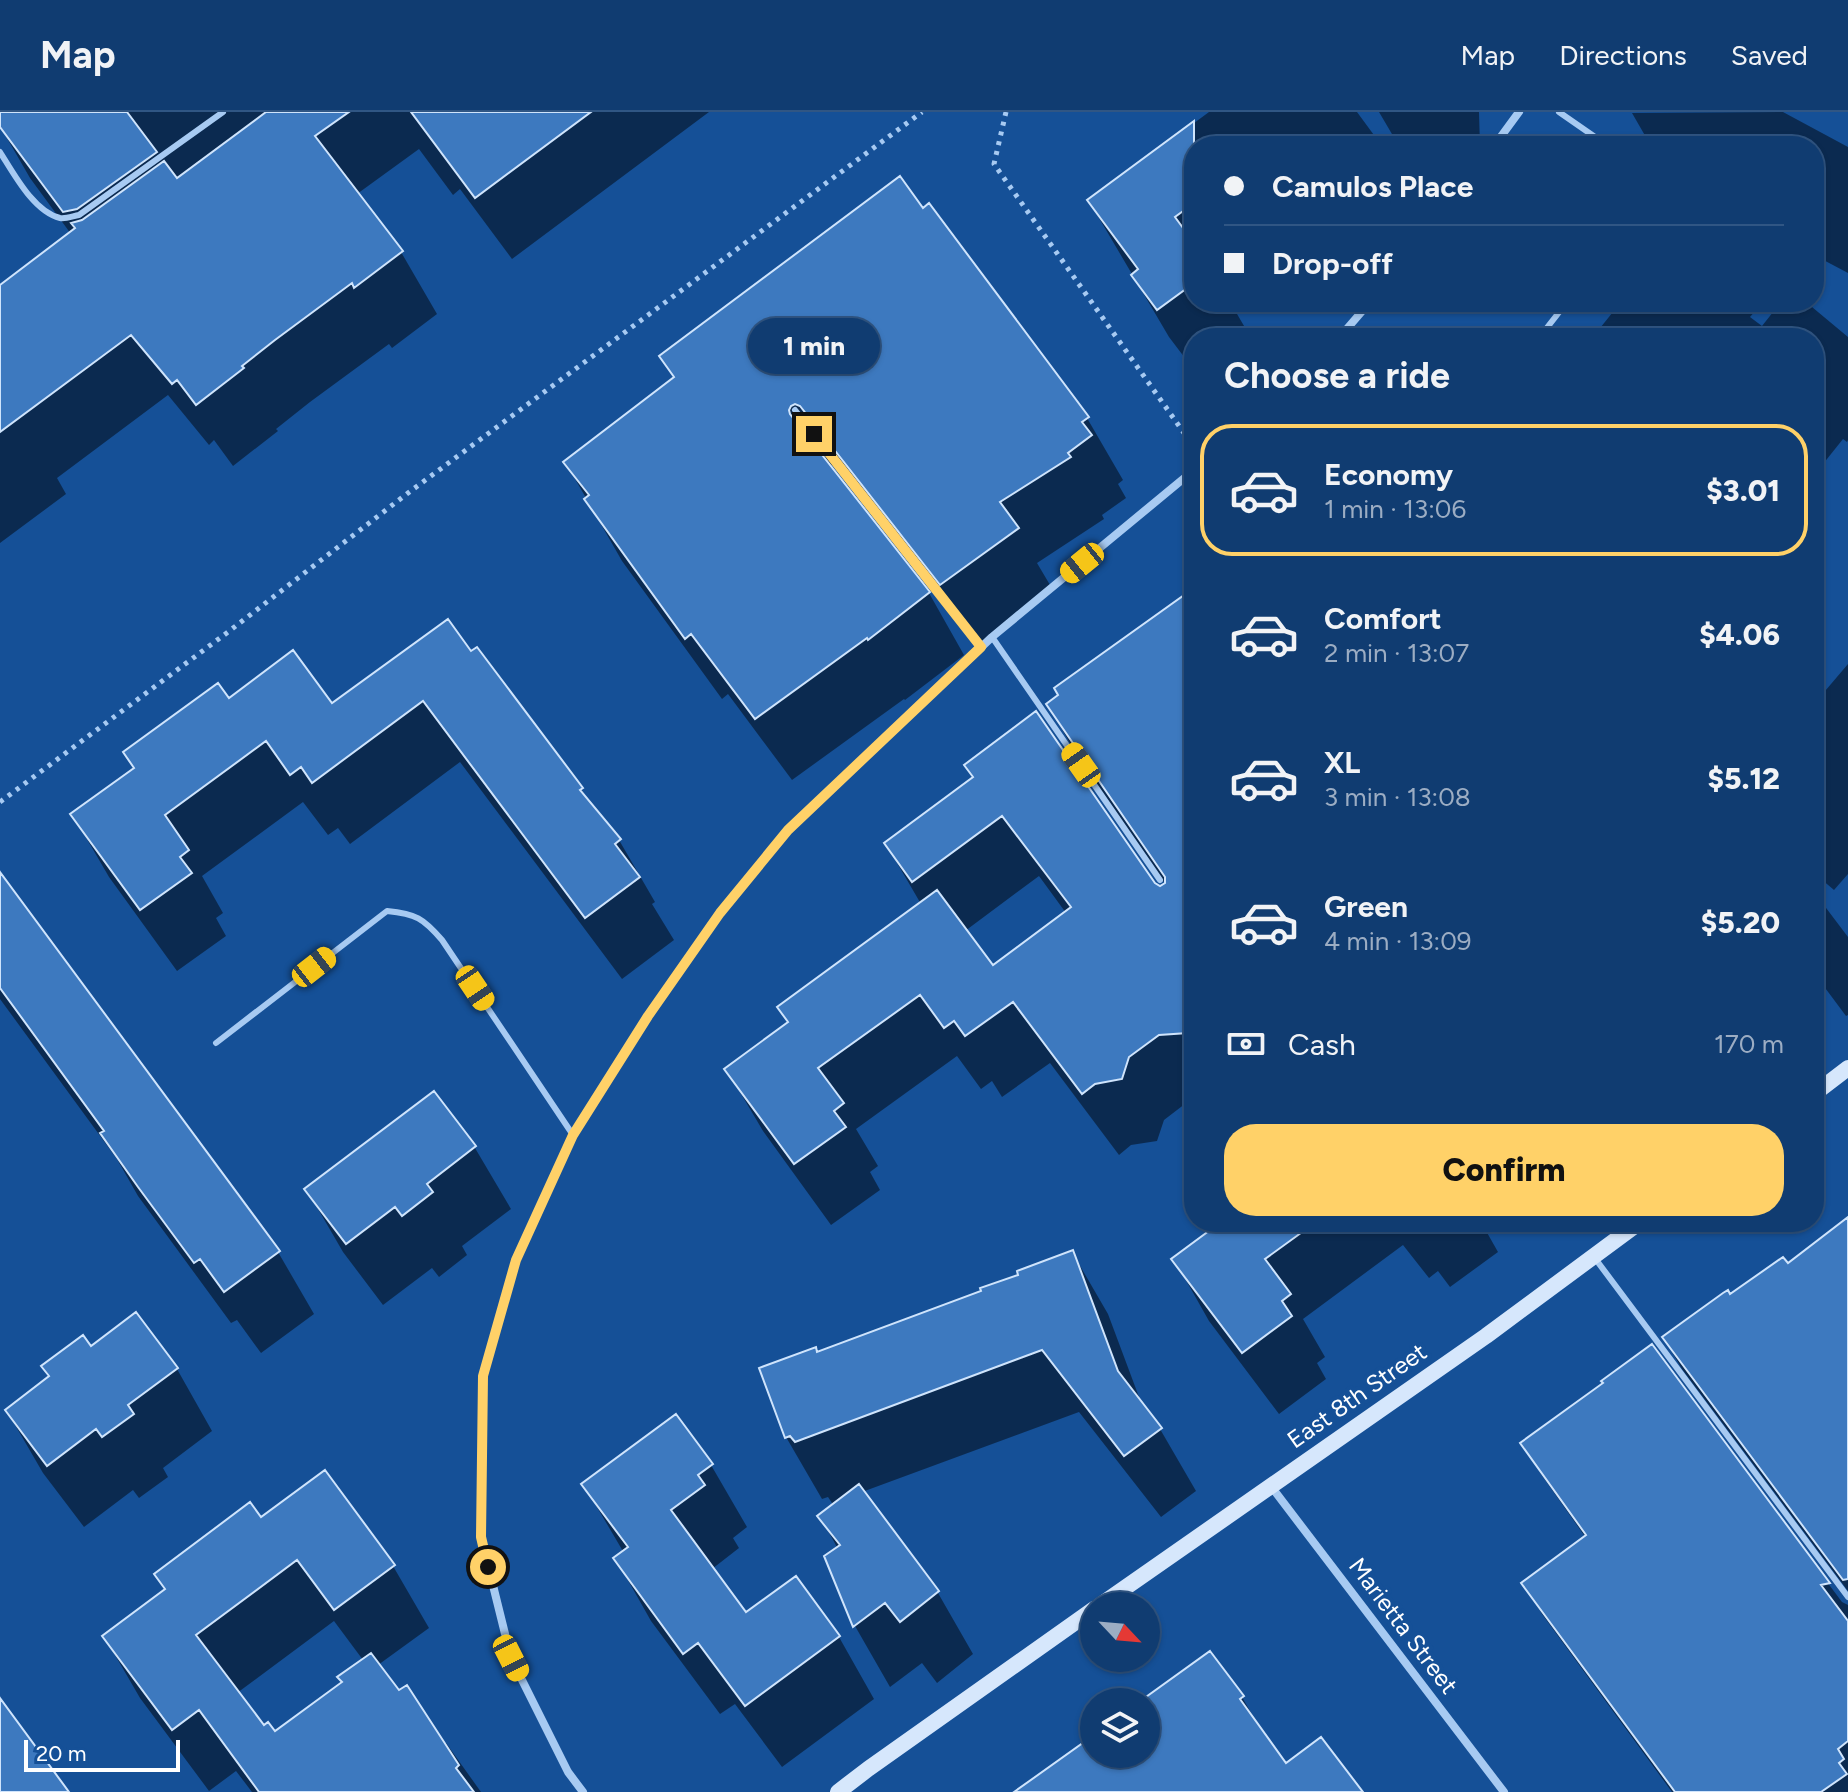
<!DOCTYPE html>
<meta charset="utf-8">
<style>
body{margin:0;font-family:Figtree,sans-serif;background:#1e4779;color:#f1f3f6;height:100vh;display:flex;flex-direction:column;font-size:30px;white-space:nowrap}
*{box-sizing:border-box;margin:0}
p{font-size:26px;color:#9cadc3}
.icon{flex:none;width:44px;height:44px;fill:none;stroke:currentColor;stroke-width:2;stroke-linecap:round;stroke-linejoin:round}
.map{position:relative;flex:1;overflow:hidden}
.side{position:absolute;left:1184px;top:216px;width:640px;height:904px;display:flex;flex-direction:column;background:#103c71;border-radius:32px;box-shadow:0 2px 6px #0004,0 0 0 2px #305684}
.side>*{flex:none}
.hud{position:absolute;left:1184px;top:24px;width:640px;height:176px;border-radius:32px;box-shadow:0 2px 6px #0004,0 0 0 2px #305684;display:grid;align-content:center;height:176px;padding:0 40px;background:#103c71}
.needle{width:52px;rotate:116deg}
.tools{position:absolute;left:1080px;top:1480px;display:grid;gap:16px}
.tools a{display:grid;place-items:center;width:80px;height:80px;border-radius:50%;background:#103c71;box-shadow:0 2px 6px #0004,0 0 0 2px #305684;font-size:40px}
.scale{position:absolute;left:24px;bottom:20px;width:156px;box-sizing:border-box;padding-left:8px;border:4px solid #fff;border-top:0;font-size:22px;line-height:28px;white-space:nowrap;color:#fff;-webkit-text-stroke:6px #155097;paint-order:stroke}
.end{position:absolute;width:36px;height:36px;margin:-18px;border:10px solid #ffd168;background:#111;box-shadow:0 0 0 4px #111}
.from{border-radius:50%}
.bubble{position:absolute;height:56px;border-radius:28px;background:#103c71;box-shadow:0 2px 6px #0004,0 0 0 2px #305684;font-size:26px;font-weight:800;line-height:56px;text-align:center}
.car{position:absolute;width:24px;height:48px;margin:-24px -12px;border-radius:10px;box-shadow:0 0 6px 2px #0007;background:linear-gradient(#f5c518 24%,#345 0 40%,#f5c518 0 76%,#345 0 86%,#f5c518 0)}
.hud b{display:flex;align-items:center;gap:28px;height:76px;font-size:30px}
.hud b+b{border-top:2px solid #305684}
.hud i{width:20px;height:20px;background:#f1f3f6}
ul{padding:0;list-style:none}
li{display:flex;align-items:center;gap:24px;height:132px;margin:0 16px 12px;padding:0 24px;border:4px solid transparent;border-radius:32px}
li div{flex:1}
li b{display:block;font-size:30px}
li em{font-style:normal;font-weight:800}
li.selected{border-color:#ffd168}
li>.icon{width:72px;height:72px;stroke-width:1.5}
h2{padding:0 40px;font-size:36px;line-height:96px}
.pay{display:flex;align-items:center;gap:20px;height:88px;padding:0 40px;font-size:30px}
.pay p{margin-inline-start:auto}
.primary-button{display:flex;gap:16px;margin-top:auto;padding:16px 40px}
.primary-button a{flex:1;height:92px;border-radius:32px;background:#ffd168;color:#111;font-size:32px;font-weight:800;line-height:92px;text-align:center}
header{display:flex;align-items:center;gap:48px;box-sizing:border-box;height:112px;padding:0 40px;background:#103c71;border-bottom:2px solid #305684}
header strong{font-size:38px}
nav{display:flex;gap:44px;margin-inline-start:auto;font-size:28px}
.map>svg:first-child{display:block}
.shadow{fill:#0007;fill-rule:evenodd}
.building{fill:#3d79bf;stroke:#cfe4fc;stroke-width:2}
.lines{fill:none;stroke-linecap:round;stroke-linejoin:round}
.path{stroke:#a7caf2;stroke-width:5;stroke-dasharray:4 6;stroke-linecap:butt}
.lane{stroke:#a7caf2;stroke-width:6}
.street{stroke:#a7caf2;stroke-width:8}
.secondary{stroke:#d6e7fc;stroke-width:16}
.route{stroke:#ffd168;stroke-width:10}
.labels{text-anchor:middle;stroke-width:8;stroke-linejoin:round;paint-order:stroke}
.street-label{font-size:24px;fill:#fff;stroke:#155097}
</style>
<header>
<strong>Map</strong>
<nav><a>Map</a><a>Directions</a><a>Saved</a></nav>
</header>
<div class="map">
<svg width="1848" height="1680" viewBox="0 0 1848 1680">
<rect width="100%" height="100%" fill="#155097"/>
<!-- shadow -->
<path class="shadow" d="M0,0H709L512,147L460,77L453,83L419,37L357,82L401,140L437,202L392,236L389,232L310,290L276,317L278,319L233,354L214,328L209,333L168,283L57,366L66,382L0,431V175L71,122L30,66L0,14Z
M1209,0H1357L1382,34H1194V190H1230L1247,219L1238,226H1194V258L1169,225L1089,89Z
M1379,0H1479L1480,34H1399Z
M1783,0L1848,35V161L1814,143V34H1651L1632,1Z
M1621,190H1763L1750,205L1762,214L1781,190H1806L1848,225V328L1847,330L1843,327L1815,362L1814,361V226H1592Z
M661,245L1087,306L1123,368L1118,372L1126,386L1102,403L1104,407L1037,451L1053,478L977,534L838,356L826,351L929,481L964,543L905,588L904,587L792,668L728,582L722,587L622,449L566,351L675,268Z
M1194,479V985L1164,1008L1157,1029L1131,1033L1119,1043L1050,951L1002,985L992,969L981,977L957,944L856,1017L878,1054L870,1060L880,1078L831,1113L763,1019L727,958L789,912L780,896L921,792L886,732L974,666L1154,773L1160,776L1166,773L1084,655L1048,593ZM1039,764L1066,801L992,856L965,819Z
M448,510L581,677L590,692L619,728L655,790L652,792L674,828L622,867L460,650L350,732L338,716L328,723L303,690L202,764L223,801L216,806L226,824L177,859L109,765L73,703L228,589L332,594Z
M1848,552V762L1834,778L1814,761V592Z
M0,763L278,1140L314,1202L261,1241L237,1208L231,1211L138,1084L117,1047L0,887Z
M1814,780L1848,825V903L1846,904L1814,861Z
M434,981L475,1036L511,1097L462,1134L467,1143L439,1165L432,1156L383,1193L343,1140L307,1078Z
M1848,1107V1479L1682,1257L1664,1226L1730,1185L1787,1154Z
M1224,1110H1481L1498,1140L1450,1175L1438,1159L1429,1166L1403,1133L1303,1207L1325,1245L1317,1251L1326,1267L1279,1302L1209,1209L1174,1147Z
M1072,1140L1108,1202L1142,1293L1160,1317L1196,1379L1161,1405L1079,1300L862,1380L938,1481L973,1542L937,1571L922,1551L890,1575L855,1514L838,1437L820,1404L834,1394L828,1385L822,1387L786,1325L817,1242L1020,1164Z
M136,1203L177,1257L212,1319L163,1356L168,1365L139,1386L133,1378L84,1415L43,1361L7,1299Z
M1651,1235L1842,1490L1848,1493V1680H1672L1542,1502L1524,1471L1586,1426L1541,1362L1523,1331Z
M675,1305L711,1353L747,1415L733,1426L739,1436L712,1457L746,1503L839,1525L874,1587L782,1655L735,1592L720,1602L651,1509L616,1447L624,1441L584,1373Z
M260,1408L393,1454L429,1516L378,1553L443,1632L446,1631L481,1680H252L236,1659L209,1679L140,1586L104,1524ZM334,1509L363,1548L343,1571L274,1622L263,1616L237,1581Z
M1242,1585L1258,1613L1286,1653L1359,1680H1049L1094,1626V1642H1146V1590H1143Z"/>
<!-- building -->
<path class="building" d="M0,0H127L157,40L77,97L63,100L0,15Z
M266,0H349L315,24L403,139L354,176L352,171L275,228L242,254L244,256L196,293L177,268L172,272L131,223L0,320V173L75,116L71,111L82,108L164,49L177,66Z
M411,0H591L475,86Z
M1194,9V91L1175,105L1194,131V171L1157,198L1131,163L1138,157L1087,88Z
M900,64L923,96L929,91L1089,305L1082,310L1092,323L1068,341L1071,345L1000,390L1019,416L940,473L800,294L795,292L791,294L789,298L790,302L930,480L868,528L867,526L755,607L691,522L685,527L584,387L589,383L563,350L674,265L659,244Z
M1194,476V901L1188,921L1159,923L1129,945L1122,967L1095,972L1082,982L1013,890L965,924L954,909L944,916L920,883L818,956L844,991L834,999L846,1015L794,1052L724,957L788,910L777,895L937,778L993,853L1071,795L1002,704L912,770L884,731L973,665L964,653L1036,599L1155,771L1160,774L1165,771V765L1046,592L1058,583L1054,576Z
M448,507L471,539L477,535L583,676L580,678L621,727L615,732L640,765L585,806L423,589L312,671L301,655L290,663L266,629L165,703L189,738L180,745L192,761L140,798L70,702L134,656L123,640L218,571L229,586L293,538L332,591Z
M0,760L280,1139L224,1180L200,1147L194,1151L138,1075L100,1021L104,1019L0,876Z
M434,979L476,1034L427,1072L433,1080L402,1104L395,1095L346,1132L304,1077Z
M1848,1105V1467L1843,1468L1662,1225L1723,1181L1728,1178L1730,1182L1783,1145L1788,1151Z
M1221,1110H1316L1265,1147L1291,1182L1282,1189L1292,1204L1242,1241L1171,1147Z
M1073,1138L1118,1259L1162,1316L1124,1344L1042,1238L795,1330L790,1324L785,1326L759,1256L816,1235L817,1240L981,1179L980,1176L1018,1163L1017,1159Z
M136,1200L178,1256L128,1293L134,1302L102,1325L96,1317L47,1354L5,1298L49,1264L41,1254L83,1223L91,1234Z
M1652,1232L1830,1471L1821,1473L1848,1509V1629L1838,1637L1844,1647L1839,1651L1847,1662L1821,1680H1675L1521,1471L1586,1423L1520,1331L1603,1271L1601,1269Z
M676,1302L713,1352L698,1363L705,1373L671,1398L746,1500L796,1464L840,1524L745,1594L698,1531L683,1542L613,1446L628,1435L581,1372Z
M325,1358L395,1453L334,1498L297,1448L196,1523L264,1613L268,1610L275,1619L342,1570L337,1565L371,1541L399,1578L407,1573L459,1653L456,1656L474,1680H259L199,1598L172,1618L102,1524L165,1477L154,1462L250,1390L261,1405Z
M859,1372L939,1479L900,1510L885,1491L853,1515L824,1444L840,1433L817,1404Z
M1210,1539L1244,1584L1240,1587L1286,1651L1321,1625L1363,1680H1014L1094,1623V1642H1146V1590H1139Z
M0,1586L69,1680H0Z"/>
<g class="lines">
<!-- path -->
<path class="path" d="M1006,0L994,52L1189,328
M0,690L228,520L408,381L922,0"/>
<!-- lane -->
<path class="lane" d="M1559,0L1608,34
M0,40C14,62 34,100 60,106C66,107 73,104 79,103L223,0
M1539,226L1567,190
M795,298L981,535
M992,525L1160,768
M216,931L387,799C416,802 423,806 442,828L573,1023
M1594,1145L1848,1485"/>
<!-- street -->
<path class="street" d="M1494,34L1519,0
M1339,226L1370,190
M1270,1373L1504,1680
M583,1680L568,1660L511,1546L481,1425L483,1264L516,1148L573,1023L648,904L720,801L788,718L992,525L1194,358"/>
<!-- secondary -->
<path class="secondary" d="M1814,982L1848,956
M1099,1494L1486,1224L1640,1110
M838,1680L868,1657L1094,1497"/>
</g>
<g class="lines">
<!-- route -->
<path class="route" d="M488,1455L481,1425L483,1264L516,1148L573,1023L648,904L720,801L788,718L981,535L814,322"/>
</g>
<g class="labels">
<!-- street labels -->
<g class="street-label">
<text transform="translate(1357 1284) rotate(-35)" y="8">East 8th Street</text>
<text transform="translate(1403 1514) rotate(53)" y="8">Marietta Street</text>
</g>
</g>
</svg>
<div class="tools">
<a><svg class="needle" viewBox="-14 -14 28 28"><path d="M0-13l5 13h-10z" fill="#e53935"/><path d="M0 13l5-13h-10z" fill="#9cadc3"/></svg></a>
<a><svg class="icon" aria-label="layers" viewBox="0 0 24 24"><path d="M12 4l9 5-9 5-9-5zM3 14l9 5 9-5"/></svg></a>
</div>
<div class="scale">20 m</div>
<i class="end from" style="left:488px;top:1455px"></i>
<i class="end" style="left:814px;top:322px"></i>
<div class="bubble" style="left:748px;top:206px;width:132px">1 min</div>
<i class="car" style="left:1082px;top:451px;rotate:231deg"></i>
<i class="car" style="left:1081px;top:653px;rotate:325deg"></i>
<i class="car" style="left:314px;top:855px;rotate:52deg"></i>
<i class="car" style="left:475px;top:876px;rotate:146deg"></i>
<i class="car" style="left:511px;top:1546px;rotate:153deg"></i>
<div class="hud">
<b><i class="from"></i>Camulos Place</b>
<b><i></i>Drop-off</b>
</div>
<section class="side">
<h2>Choose a ride</h2>
<ul>
<li class="selected"><svg class="icon" aria-label="car" viewBox="0 0 24 24"><path d="M5 17H2v-5l4-1 3-4h7l3 4 3 1v5h-3M9 17h6M6 11h13"/><circle cx="7" cy="17" r="2"/><circle cx="17" cy="17" r="2"/></svg><div><b>Economy</b><p>1 min · 13:06</p></div><em>$3.01</em></li>
<li><svg class="icon" aria-label="car" viewBox="0 0 24 24"><path d="M5 17H2v-5l4-1 3-4h7l3 4 3 1v5h-3M9 17h6M6 11h13"/><circle cx="7" cy="17" r="2"/><circle cx="17" cy="17" r="2"/></svg><div><b>Comfort</b><p>2 min · 13:07</p></div><em>$4.06</em></li>
<li><svg class="icon" aria-label="car" viewBox="0 0 24 24"><path d="M5 17H2v-5l4-1 3-4h7l3 4 3 1v5h-3M9 17h6M6 11h13"/><circle cx="7" cy="17" r="2"/><circle cx="17" cy="17" r="2"/></svg><div><b>XL</b><p>3 min · 13:08</p></div><em>$5.12</em></li>
<li><svg class="icon" aria-label="car" viewBox="0 0 24 24"><path d="M5 17H2v-5l4-1 3-4h7l3 4 3 1v5h-3M9 17h6M6 11h13"/><circle cx="7" cy="17" r="2"/><circle cx="17" cy="17" r="2"/></svg><div><b>Green</b><p>4 min · 13:09</p></div><em>$5.20</em></li>
</ul>
<div class="pay"><svg class="icon" aria-label="cash" viewBox="0 0 24 24"><path d="M3 7h18v10H3z"/><circle cx="12" cy="12" r="2"/></svg>Cash<p>170 m</p></div>
<div class="primary-button"><a>Confirm</a></div>
</section>
</div>
